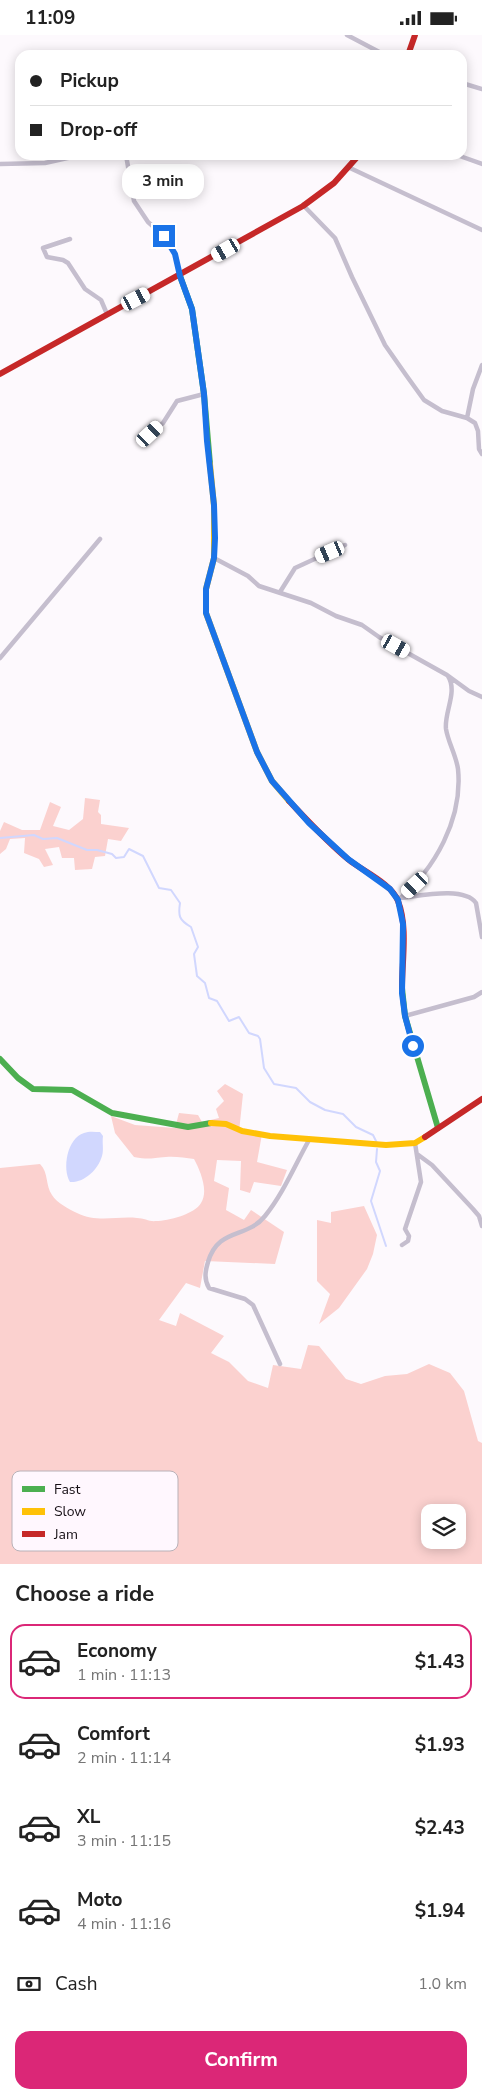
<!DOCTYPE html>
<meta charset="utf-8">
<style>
body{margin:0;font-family:"Nunito Sans",sans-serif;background:#f6f6f6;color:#222;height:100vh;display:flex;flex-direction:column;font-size:19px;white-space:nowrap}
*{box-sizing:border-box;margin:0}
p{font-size:16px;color:#767676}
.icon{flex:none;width:28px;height:28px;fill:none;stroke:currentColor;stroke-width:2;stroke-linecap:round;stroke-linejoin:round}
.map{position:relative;height:1529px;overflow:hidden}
.side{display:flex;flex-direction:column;background:#fff;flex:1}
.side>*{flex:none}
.guide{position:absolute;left:15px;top:15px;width:452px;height:110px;border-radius:15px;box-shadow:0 2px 12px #0003;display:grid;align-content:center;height:110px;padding:0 15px;background:#fff}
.buttons{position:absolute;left:421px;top:1469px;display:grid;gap:10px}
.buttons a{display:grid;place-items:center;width:45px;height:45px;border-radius:10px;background:#fff;box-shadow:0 2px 12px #0003;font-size:25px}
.end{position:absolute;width:22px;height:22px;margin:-11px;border:6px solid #1a73e8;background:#fff;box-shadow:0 0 0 2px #fff}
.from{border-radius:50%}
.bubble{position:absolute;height:35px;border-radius:15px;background:#fff;box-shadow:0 2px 12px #0003;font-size:16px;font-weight:700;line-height:35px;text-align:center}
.car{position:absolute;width:15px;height:30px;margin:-15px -8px;border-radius:6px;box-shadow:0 0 4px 1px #0007;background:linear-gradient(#fff 24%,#345 0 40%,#fff 0 76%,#345 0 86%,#fff 0)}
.guide b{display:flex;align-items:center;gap:18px;height:48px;font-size:19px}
.guide b+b{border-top:1px solid #e0e0e0}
.guide i{width:12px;height:12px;background:#222}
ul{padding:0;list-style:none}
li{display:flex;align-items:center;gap:15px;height:75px;margin:0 10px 8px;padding:0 5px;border:2px solid transparent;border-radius:15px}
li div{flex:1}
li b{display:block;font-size:19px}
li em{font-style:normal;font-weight:700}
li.current{border-color:#db2777}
li>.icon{width:45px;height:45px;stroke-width:1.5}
h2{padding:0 15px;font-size:22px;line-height:60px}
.pay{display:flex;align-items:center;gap:12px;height:55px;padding:0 15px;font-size:19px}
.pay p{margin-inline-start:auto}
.action{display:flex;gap:10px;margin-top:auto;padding:10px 15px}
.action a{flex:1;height:58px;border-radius:15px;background:#db2777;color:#fff;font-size:20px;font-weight:700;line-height:58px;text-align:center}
.status{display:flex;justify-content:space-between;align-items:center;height:35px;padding:0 25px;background:#fff;direction:ltr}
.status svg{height:14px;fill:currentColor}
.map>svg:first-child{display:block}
.green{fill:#fbd1cf;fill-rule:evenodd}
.water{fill:#d1d7fe}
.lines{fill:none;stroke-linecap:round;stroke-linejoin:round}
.stream{stroke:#d1d7fe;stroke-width:2}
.street{stroke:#c5bece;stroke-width:4.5}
.fast{stroke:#4caf50;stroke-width:6}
.slow{stroke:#ffc107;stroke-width:6}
.jam{stroke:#c62828;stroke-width:6}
.route{stroke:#1a73e8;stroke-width:6}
.key{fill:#fff7fe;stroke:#b9b1b8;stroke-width:1}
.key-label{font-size:14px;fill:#160f15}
</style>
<div class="status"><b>11:09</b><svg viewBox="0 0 49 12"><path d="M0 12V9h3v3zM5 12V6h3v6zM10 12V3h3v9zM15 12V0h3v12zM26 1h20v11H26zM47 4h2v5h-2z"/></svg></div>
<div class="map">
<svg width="482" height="1529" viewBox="0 0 482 1529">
<rect width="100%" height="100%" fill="#fdf9fd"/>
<!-- green -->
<path class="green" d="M85,763L100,765L98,777L101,780V789L129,793L121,806L108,804L105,821L95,822L92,834L75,835L74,823H62L59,812L45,814L53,830L44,832L39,824L24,818L25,803L10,804L6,814L0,819V796L4,787L22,795H40L50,767L61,772L53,791L69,795L83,784Z
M225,1049L243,1059L239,1097L262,1099L257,1127L287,1135L281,1151L254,1147L250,1158L240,1155L241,1126L217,1125L214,1146L229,1153L226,1175L244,1185L251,1175L284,1197L275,1229L205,1226L200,1253L186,1248L159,1285L176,1291L180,1278L224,1301L211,1318L229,1327L248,1346L268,1353L273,1330L301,1334L308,1310L319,1311L346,1344L361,1349L385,1341L407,1339L429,1329L450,1338L464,1356L478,1406L482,1408V1529H0V1133L40,1129C49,1138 45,1150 52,1160C57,1168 69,1174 77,1178C97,1188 116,1181 137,1183C144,1183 150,1187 156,1186C168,1186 195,1179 201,1168C209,1156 200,1135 194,1124C185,1123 175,1121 166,1122C151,1123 150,1125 134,1122L115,1098L111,1081L135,1090L175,1093L179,1078L198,1080L202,1087L219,1083L216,1074L224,1066L217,1056ZM430,1478H458V1505H430Z
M364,1171L377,1200L373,1219L367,1234L339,1273L319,1289L330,1259L317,1246V1185L331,1188V1177Z"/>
<!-- water -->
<path class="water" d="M100,1097L103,1101C102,1108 104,1115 102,1121C98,1135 84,1148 70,1147C62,1134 67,1103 84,1098C89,1096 95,1097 100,1097Z"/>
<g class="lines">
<!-- stream -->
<path class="stream" d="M0,803L34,800L43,804L57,803L87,815H97L112,819L116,823L124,822L129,814L143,821L159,853L171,855L180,868C178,881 179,885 191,892L198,912L194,919L197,941L205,948L209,963L217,966L229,986L239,982L249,998L258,1001L260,1004L264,1033L274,1049L296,1053L310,1067L325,1075L343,1079L356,1092L373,1100L377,1108
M377,1114L376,1127L380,1136L371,1166L386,1211"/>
<!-- street -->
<path class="street" d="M347,0L385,20
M462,48L482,54
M126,120L134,166L148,187L164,201L175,219L180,241
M457,120L482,129
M0,129L45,128L81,120
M350,133L482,195
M303,170L335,203L352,242L385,310L406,340L424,365L442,376L467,383L475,388L478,396L479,414L482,419
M70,204L43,213L47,222L63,225L68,228L85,254L101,265L107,279
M467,383L473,354L482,330
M150,399L163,388L177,366L204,359
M214,523L248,541L259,551L311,568L336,581L362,590L379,602L447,640L469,656L482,662
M280,557L295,533L345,510
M0,623L100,504
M401,863C420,861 464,851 476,868L482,902
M398,865C435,834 463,784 458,734C456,720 448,707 446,694C444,677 458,657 448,641
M405,981L474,962L482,957
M417,1119L432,1130L473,1174L479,1181L482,1191
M402,1210L408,1206L409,1201L405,1194L421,1147L415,1108
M280,1329L253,1270L245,1264L209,1253C204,1244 205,1237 208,1227C218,1192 247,1204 265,1181C283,1159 295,1130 309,1105"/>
<!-- fast -->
<path class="fast" d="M180,241L192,274L204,359L210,429
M402,953L405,981L438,1093
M0,1024L18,1043L33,1054L72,1055L112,1078L188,1092L211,1088"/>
<!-- slow -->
<path class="slow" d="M210,429L214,471V523L206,554V578L257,717L272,746L289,766
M211,1088L226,1089L242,1096L270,1101L386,1110L415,1108L425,1102"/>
<!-- jam -->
<path class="jam" d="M408,20L415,0
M0,339L303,171L334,148L359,120
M289,766C308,786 327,807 349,825C363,836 392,849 398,866C408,891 402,926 402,953
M425,1102L482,1064"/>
</g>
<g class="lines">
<!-- route -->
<path class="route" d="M164,201L175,219L180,241L192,274L204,359L207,406L214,470L215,503L214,523L206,554V578L257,717L272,746L309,788L348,824L390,854L398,865L403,889L402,958L405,981L413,1011"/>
</g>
<!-- legend -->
<rect x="12" y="1436" width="166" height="80" rx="8" class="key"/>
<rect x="22" y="1451" width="23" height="6" fill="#4caf50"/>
<rect x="22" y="1473" width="23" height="7" fill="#ffc107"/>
<rect x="22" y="1496" width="23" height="6" fill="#c62828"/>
<g class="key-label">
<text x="54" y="1459">Fast</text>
<text x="54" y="1481">Slow</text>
<text x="54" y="1504">Jam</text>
</g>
</svg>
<div class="buttons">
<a><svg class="icon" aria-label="layers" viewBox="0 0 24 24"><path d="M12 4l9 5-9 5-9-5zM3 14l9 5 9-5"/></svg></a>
</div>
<i class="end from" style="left:413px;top:1011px"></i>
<i class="end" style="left:164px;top:201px"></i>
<div class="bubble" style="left:122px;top:129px;width:82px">3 min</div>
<i class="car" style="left:226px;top:215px;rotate:240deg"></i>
<i class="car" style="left:136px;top:264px;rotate:63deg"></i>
<i class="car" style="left:150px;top:399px;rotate:47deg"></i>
<i class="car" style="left:330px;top:517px;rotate:247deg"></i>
<i class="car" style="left:396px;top:611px;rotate:119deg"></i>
<i class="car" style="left:415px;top:850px;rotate:227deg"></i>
<div class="guide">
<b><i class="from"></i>Pickup</b>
<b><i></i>Drop-off</b>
</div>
</div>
<section class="side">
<h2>Choose a ride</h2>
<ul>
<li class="current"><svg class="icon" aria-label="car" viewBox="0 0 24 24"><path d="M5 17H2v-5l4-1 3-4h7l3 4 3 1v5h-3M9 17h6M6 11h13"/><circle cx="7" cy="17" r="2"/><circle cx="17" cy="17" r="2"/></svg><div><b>Economy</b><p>1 min · 11:13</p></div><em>$1.43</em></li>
<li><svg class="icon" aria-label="car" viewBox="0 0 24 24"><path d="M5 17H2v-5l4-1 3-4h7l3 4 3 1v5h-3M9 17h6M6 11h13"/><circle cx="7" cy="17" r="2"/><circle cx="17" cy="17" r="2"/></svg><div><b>Comfort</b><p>2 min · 11:14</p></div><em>$1.93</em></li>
<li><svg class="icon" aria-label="car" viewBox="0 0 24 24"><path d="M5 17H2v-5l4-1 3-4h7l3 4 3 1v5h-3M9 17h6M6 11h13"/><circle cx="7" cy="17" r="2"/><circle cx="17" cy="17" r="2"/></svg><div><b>XL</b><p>3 min · 11:15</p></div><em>$2.43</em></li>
<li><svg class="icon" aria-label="car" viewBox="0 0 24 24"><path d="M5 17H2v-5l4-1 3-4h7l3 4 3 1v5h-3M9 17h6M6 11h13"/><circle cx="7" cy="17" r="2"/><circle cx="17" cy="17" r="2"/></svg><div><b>Moto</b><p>4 min · 11:16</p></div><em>$1.94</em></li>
</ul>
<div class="pay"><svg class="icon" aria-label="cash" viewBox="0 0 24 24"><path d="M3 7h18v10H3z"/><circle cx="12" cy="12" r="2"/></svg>Cash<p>1.0 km</p></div>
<div class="action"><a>Confirm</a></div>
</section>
